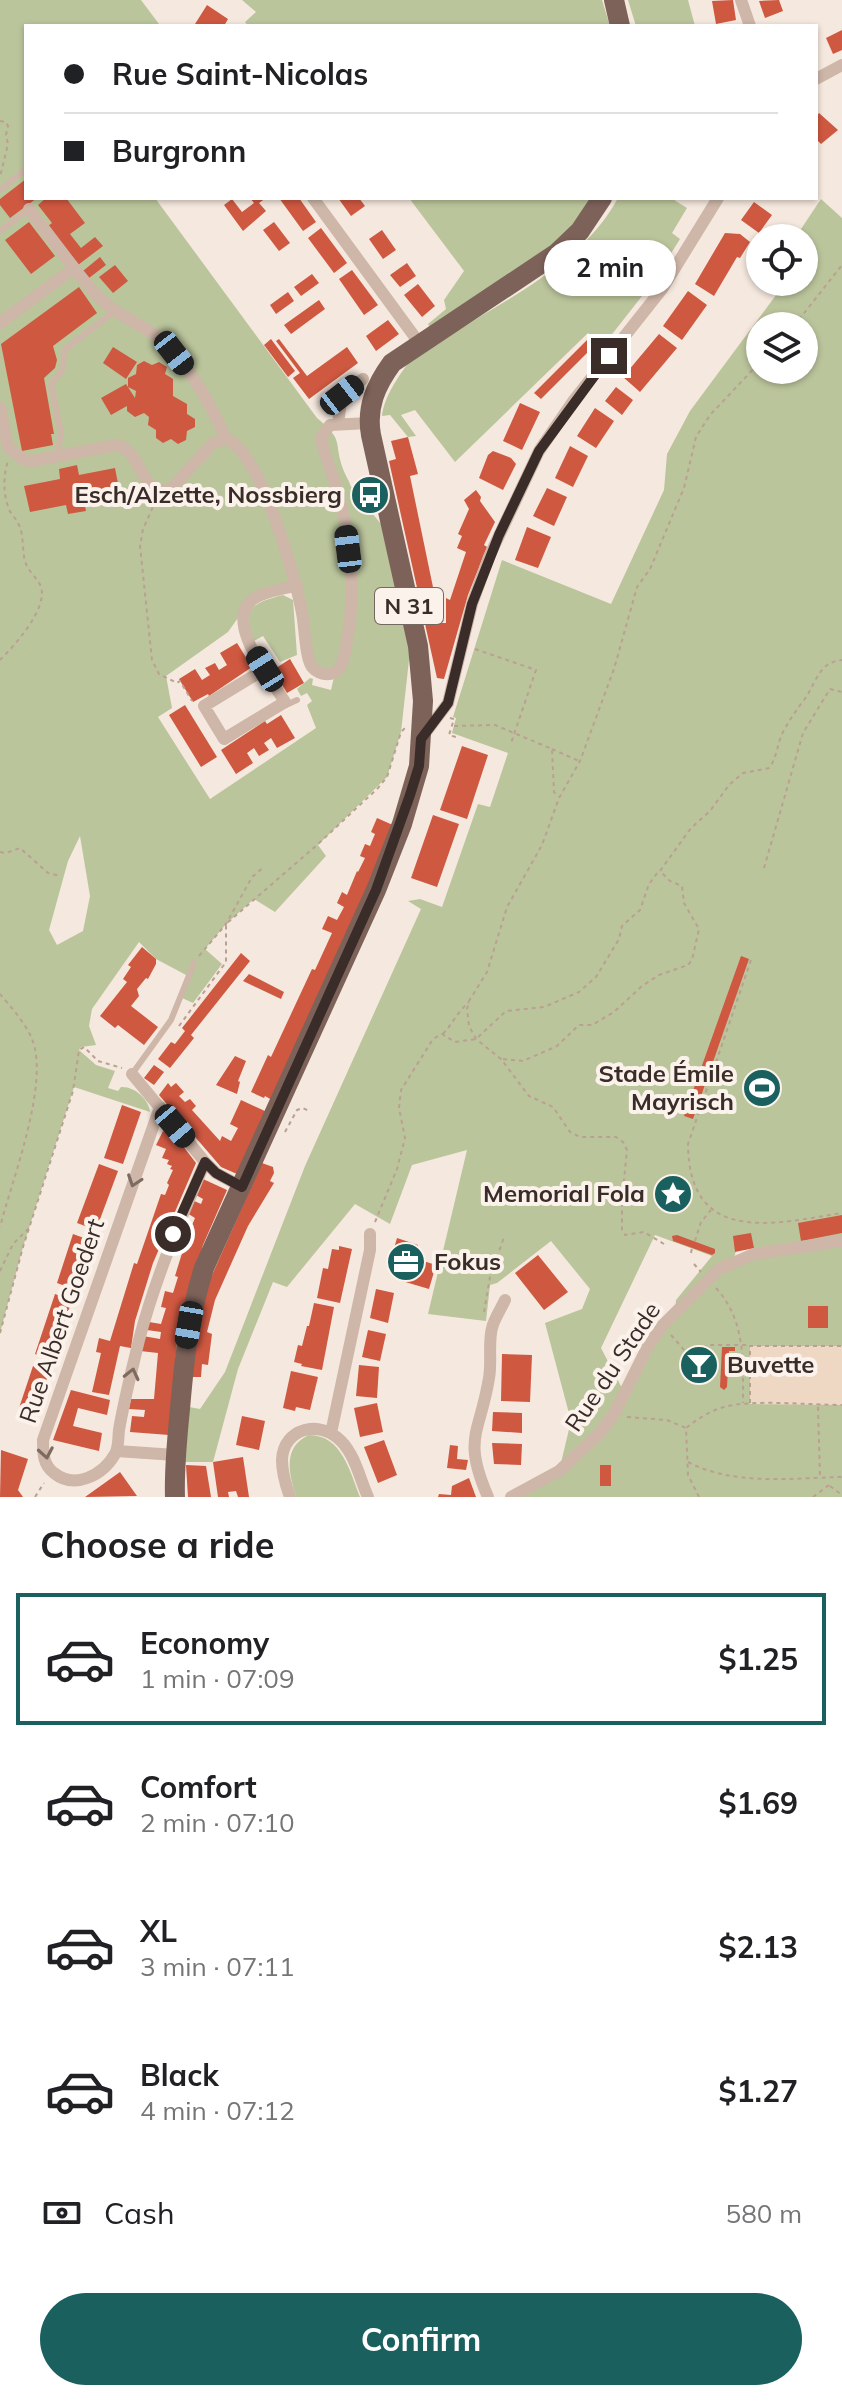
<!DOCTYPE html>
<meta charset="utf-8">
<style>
body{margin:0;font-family:Mulish,sans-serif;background:#f6f6f6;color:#202124;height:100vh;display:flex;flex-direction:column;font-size:30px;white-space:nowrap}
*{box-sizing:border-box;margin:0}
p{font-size:26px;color:#757577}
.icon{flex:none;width:44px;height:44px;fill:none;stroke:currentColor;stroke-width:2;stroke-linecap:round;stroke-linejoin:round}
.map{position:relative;height:1497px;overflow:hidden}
.drawer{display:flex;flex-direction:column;background:#fff;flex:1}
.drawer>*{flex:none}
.guide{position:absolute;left:24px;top:24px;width:794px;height:176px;border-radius:0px;box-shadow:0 2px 6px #0004;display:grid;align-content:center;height:176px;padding:0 40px;background:#fff}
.fabs{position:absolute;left:746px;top:224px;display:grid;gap:16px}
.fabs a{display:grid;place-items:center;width:72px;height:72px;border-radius:50%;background:#fff;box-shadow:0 2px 6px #0004;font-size:40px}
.end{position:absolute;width:36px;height:36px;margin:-18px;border:10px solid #3a2d29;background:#fff;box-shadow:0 0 0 4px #fff}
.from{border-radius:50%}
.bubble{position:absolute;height:56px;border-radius:28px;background:#fff;box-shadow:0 2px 6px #0004;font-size:26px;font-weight:700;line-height:56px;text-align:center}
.car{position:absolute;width:24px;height:48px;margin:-24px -12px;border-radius:10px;box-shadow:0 0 6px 2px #0007;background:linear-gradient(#222 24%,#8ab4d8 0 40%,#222 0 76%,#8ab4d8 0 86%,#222 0)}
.guide b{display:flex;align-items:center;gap:28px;height:76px;font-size:30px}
.guide b+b{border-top:2px solid #e0e0e0}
.guide i{width:20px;height:20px;background:#202124}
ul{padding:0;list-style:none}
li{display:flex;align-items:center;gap:24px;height:132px;margin:0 16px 12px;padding:0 24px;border:4px solid transparent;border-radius:0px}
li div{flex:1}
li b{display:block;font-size:30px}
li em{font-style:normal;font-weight:700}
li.current{border-color:#1a605f}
li>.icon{width:72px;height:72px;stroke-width:1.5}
h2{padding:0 40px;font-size:36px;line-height:96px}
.pay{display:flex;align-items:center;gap:20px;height:88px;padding:0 40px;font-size:30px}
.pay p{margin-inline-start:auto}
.button{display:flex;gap:16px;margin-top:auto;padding:16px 40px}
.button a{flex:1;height:92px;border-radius:48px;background:#1a605f;color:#fff;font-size:32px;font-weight:700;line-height:92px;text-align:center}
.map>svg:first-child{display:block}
.green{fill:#bbc59c;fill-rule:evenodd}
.plaza{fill:#eed8c4}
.building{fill:#cf5841}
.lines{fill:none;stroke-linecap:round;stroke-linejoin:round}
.path{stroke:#baa092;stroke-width:2;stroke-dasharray:4 4;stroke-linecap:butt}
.lane{stroke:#ceb6a8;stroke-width:6}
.street{stroke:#ceb6a8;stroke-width:12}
.primary{stroke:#7d6259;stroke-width:20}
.oneway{stroke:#7d6b62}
.route{stroke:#3a2d29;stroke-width:10}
.labels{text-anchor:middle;stroke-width:8;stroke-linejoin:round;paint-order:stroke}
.shield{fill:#fbf2eb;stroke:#746863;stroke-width:2}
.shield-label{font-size:22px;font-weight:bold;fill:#3a2d29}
.poi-label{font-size:24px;font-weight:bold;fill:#3a2d29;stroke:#fbf2eb;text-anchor:end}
.street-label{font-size:24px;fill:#3a2d29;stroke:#fbf2eb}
</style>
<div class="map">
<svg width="842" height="1497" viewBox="0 0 842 1497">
<rect width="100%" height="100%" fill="#f5e8de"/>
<!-- green -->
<path class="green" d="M0,0H141L159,24L178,26H26V198H155L317,418C345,441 333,441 343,469C345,475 349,480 351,487L362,492L365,500L368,499L372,513L381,524L410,651L401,732L387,777L318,845L326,856L275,912L254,899L226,924L205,949L222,964L193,1003L180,997L188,976L156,959L139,942L92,1009L89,1026L96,1045L81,1047L79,1050L96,1065L115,1071L108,1088L118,1091L121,1087C134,1086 149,1099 150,1112L74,1087L23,1247L0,1333ZM297,585L313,668L335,673L331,690L312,685L313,679L310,678L297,689L301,696L307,693L312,701L307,705L316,728L210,799L158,717L172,708L166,676L228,632L245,608ZM80,836L90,896L83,931L57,945L49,930L68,861Z
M242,0H602L610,26H248L245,22L256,12Z
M628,0H688L695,26H636Z
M409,198H593L572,229L548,253L430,328L428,324L446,309L444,300L464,271Z
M618,198H671L687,208L672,233L680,239L653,282L602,347L588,333L455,462L415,410L401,415L416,436L408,437L390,415L382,416C384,397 398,377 409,362C419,350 441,340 455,332C514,295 584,261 618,198Z
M821,199L842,218V1236L736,1251L733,1261L842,1241V1497H511L559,1471L571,1421L545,1323L582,1309L590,1289L551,1241L497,1283L490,1285L486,1321L428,1314L467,1150L412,1165L390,1224L355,1204L287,1287L273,1282L238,1369L213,1462H184L189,1407L200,1409L225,1372L305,1166L421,909L408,901L420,899L442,907L478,804L490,807L508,753L452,733L456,718L453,717L502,560L611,604L664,490L667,454L690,411L782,287L777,282H804V238H795ZM760,326H804V370H760ZM655,1235L712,1256L676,1300L675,1312L624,1392L601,1348Z
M283,595L293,600L297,655L280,662L263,636L254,641C242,608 252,603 283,595Z
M309,1435C342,1435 350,1472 360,1497H296C289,1474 282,1447 309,1435Z"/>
<!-- plaza -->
<path class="plaza" d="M750,1346H842V1405L750,1404Z"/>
<!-- building -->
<path class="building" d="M733,0L736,20L716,24L712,1Z
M779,0L783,11L765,18L759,1Z
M207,5L228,19L224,26H198L195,24Z
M842,30V50L833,54L826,38Z
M819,113L838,130L821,144L816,139V117Z
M26,179V198H37L10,218L0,205V199Z
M46,198H66L85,223L70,234L81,248L95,237L103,246L78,265L48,226L52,223L38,205Z
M250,198H266L259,203L266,211L243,231L224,205L232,199L242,212L254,203Z
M279,198H299L316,222L303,231Z
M338,198H359L365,206L351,216Z
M754,202L772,215L759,233L741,220Z
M29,222L55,256L31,274L5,240Z
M274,222L290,243L279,251L263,230Z
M321,228L347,263L334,273L308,238Z
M382,230L396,250L383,259L369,239Z
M725,233L740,234L750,242L740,258L737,257L714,296L695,284Z
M100,257L106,265L89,278L83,271Z
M407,263L416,276L400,287L390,275Z
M115,265L128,281L113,293L99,277Z
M352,270L378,305L364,315L339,279Z
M312,274L319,283L301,296L294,287Z
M418,284L435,306L422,317L404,295Z
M79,287L97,313L53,346L57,360L55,368L44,378L54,434H51L53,445L22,451L1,344Z
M688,291L707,305L682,340L663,326Z
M288,292L294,301L276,314L270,305Z
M319,300L325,309L291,334L284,325Z
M388,320L399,334L376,351L366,336Z
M659,334L677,348L640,392L623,377Z
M271,339L295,371L288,377L264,345Z
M279,339L307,376L347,347L358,363L309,399L293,378L300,373L276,341Z
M588,339L594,346L541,399L534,393Z
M113,347L137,362L126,379L103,363Z
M144,361L152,365L159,362L167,367L165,374L173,379V396L187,404V414L195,419V427L187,431L186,440L178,444L171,439L163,443L156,438V430L148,425L149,417L144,413L135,417L127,411V406L111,415L101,398L126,384L135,398L136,391L128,387V378L136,374L137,365Z
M616,387L633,400L622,415L605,401Z
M520,403L540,412L522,450L503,441Z
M595,408L614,421L596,448L577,436Z
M408,437L418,474L410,476L434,592L440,591L444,610L440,611L442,623H446V598L450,600L466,552L457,548L462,536L458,534L469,509L464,500L476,490L481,497L480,501L495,522L484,545L487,547L468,595L444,679L437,678L389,461L396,459L391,441Z
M570,446L588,456L573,487L555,478Z
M493,451L511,458L516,464L503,490L479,478L488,455Z
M77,465L79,475L115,468L120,494L84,501L86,511L68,514L66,505L30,512L24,486L60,479L59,469Z
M547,488L567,497L554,526L533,516Z
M527,527L551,537L538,568L515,560Z
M237,643L252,667L209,696L208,694L193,702L179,679L195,669L202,680L210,675L205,668L215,663L219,670L227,665L220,653Z
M290,659L304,683L287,693L273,670Z
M185,705L217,757L201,767L169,715Z
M281,715L295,738L277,748L271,738L264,743L269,750L259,756L254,748L247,753L253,763L236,774L221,750L265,721L267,724Z
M462,746L488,755L467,819L440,810Z
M433,815L459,824L437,887L411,878Z
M377,818L395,826L272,1100L265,1096L264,1098L251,1092L268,1055L271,1057L312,969L315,970L332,933L322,929L328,916L337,920L344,907L337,903L342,892L347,895L357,871L358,872L365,858L360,856L365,844L370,846L375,834L371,832Z
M142,947L156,959V964L148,979L146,978L137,989L139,996L131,1006L158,1027L144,1045L118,1025L115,1028L100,1016L127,982L123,979L131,967L128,965Z
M241,953L250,961L191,1035L194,1038L170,1068L158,1059L171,1042L175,1044L185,1031L182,1028Z
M741,956L749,959L693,1119L684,1116Z
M249,974L284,992L281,999L243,981Z
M235,1056L246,1061L238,1081L240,1082L237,1094L216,1085Z
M154,1065L164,1072L154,1085L144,1078Z
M168,1083L171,1087L176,1083L184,1092L179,1096L185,1102L190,1099L196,1106L192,1110L220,1141L222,1136L231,1141L238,1128L230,1124L241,1100L267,1112L237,1174L221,1167L159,1095Z
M122,1105L141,1112L123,1164L104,1158Z
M163,1131L180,1142L196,1163L153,1263L135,1321L131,1348L120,1346L109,1395L92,1392L101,1353L96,1352L99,1338L110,1341L134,1263L137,1264L161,1194L165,1195L169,1185L167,1183L173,1170L170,1169L172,1166L167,1164L169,1160L162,1158L166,1149L156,1145Z
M262,1163L273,1167L274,1173L270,1181L274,1183L248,1226L215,1300L207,1332L212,1334L208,1365L202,1364L201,1377H191L204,1293Z
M99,1164L118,1171L96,1230L77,1223Z
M203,1179L227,1190L203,1245L178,1330L169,1435L130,1432L132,1416L144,1417L145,1410L129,1409L131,1399H154L158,1353L140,1351L143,1336L160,1339L161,1332L147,1330L149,1322L161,1324L166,1308L161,1307L165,1291L173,1293L178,1277L175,1276L187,1237L177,1233L181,1227L190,1230L195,1218L187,1213L192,1200L201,1204L203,1199L196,1195Z
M842,1215V1233L801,1241L798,1223Z
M751,1233L754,1248L735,1252L733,1236Z
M73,1234L92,1241L76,1290L57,1283Z
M677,1235L715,1249V1253L712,1255L673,1241L672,1236Z
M397,1238L418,1245L414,1258L436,1265L429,1289L402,1281L404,1274L388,1269Z
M339,1246L352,1249L340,1303L317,1298L323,1268L328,1269L332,1249L339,1250Z
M538,1255L568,1292L544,1310L515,1273Z
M376,1289L394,1293L388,1323L370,1318Z
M55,1294L72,1300L52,1360L35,1354Z
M314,1303L334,1307L322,1370L301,1366L302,1364L294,1362L298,1345L302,1346L307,1326H309Z
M808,1306H828V1328H808Z
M368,1330L386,1334L380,1361L362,1357Z
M722,1347H735V1351H729L727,1387L724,1390L720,1387Z
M694,1353L705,1354L704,1376L692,1375Z
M502,1354L532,1355L530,1402L501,1401Z
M359,1365L379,1367L377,1398L356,1396Z
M33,1366L49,1372L34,1419L17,1414Z
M291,1371L318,1377L310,1410L296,1407L295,1411L283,1408Z
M71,1390L110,1400L107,1415L78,1408L73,1426L102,1433L99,1451L53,1440Z
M377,1403L383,1432L360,1437L354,1408Z
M493,1412L522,1413V1433L492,1431Z
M242,1416L265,1421L259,1450L236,1445Z
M384,1440L397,1475L378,1483L364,1447Z
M492,1443L522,1444L521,1465L494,1464Z
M450,1445L458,1446L457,1459L468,1460L466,1470L447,1468Z
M1,1450L28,1459L18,1490L23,1497H0Z
M243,1457L249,1497H238L236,1491L228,1492L229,1497H218L213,1462Z
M186,1465L206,1466L211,1497H188Z
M600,1465H611V1486H600Z
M120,1472L137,1496L85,1497Z
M469,1478L476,1497H438L439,1494L451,1495L452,1486Z"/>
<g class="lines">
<!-- path -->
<path class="path" d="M0,121L6,122L8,126L6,135L8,144L0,177
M794,326L842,265
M156,500L143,529L140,546L152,660L159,674L177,683L180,681L192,701
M475,649L536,670L511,743
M0,660C14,646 48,609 41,587C38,578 28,572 25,561C22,550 24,536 19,525C17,519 11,515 9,509C3,494 3,476 8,461
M450,718L454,719L449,735L459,738
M454,726L495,725L552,749L554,792L558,797
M552,749L579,761
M0,852L6,853L20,848L48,873L60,876
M764,868L803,733L830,689L842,692
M199,956L226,924L252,877L264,867
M751,960L688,1144C689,1246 773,1224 842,1213
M0,994C11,1007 26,1024 32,1039C50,1083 12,1180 0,1227
M179,1026L226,962V924L317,845L378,788L387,777L401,732L406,727
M443,1034C453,1023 458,1011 469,1002
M503,1059L523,1061L557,1046L579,1025H592L614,1012L642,986L659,975L688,965L692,960L699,929L684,903L682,886L670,881L660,871L691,828L710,811L729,785L743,773L769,768C777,758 777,744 783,732C789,721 796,710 804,700C816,684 818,662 842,660
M285,1132L297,1110L303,1108L309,1111
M375,1222L397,1169L405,1138L399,1108L401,1090L433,1039L442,1034L455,1042L476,1039L506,1011L544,1007L579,992L596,977L619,939L622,926L640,910L649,884L658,872
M695,1241L701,1222L711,1210
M664,1244L644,1232L625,1235L622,1230V1200L627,1150L623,1142L616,1137H580L570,1132L553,1107L529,1096L501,1059L476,1039L469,1026L467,1009L469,1001L487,972L507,907L542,845L559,798L580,761L614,669L637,587L650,569L684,488L696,437L710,415L760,362
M691,1253L692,1248
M694,1264L701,1272
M0,1271L13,1244L30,1227
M716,1288C746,1321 743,1362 743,1403
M484,1312L490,1277L504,1237
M0,1333L23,1247L73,1091L79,1050L84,1047L98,1061L122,1068
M671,1335L685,1351L694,1352L709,1345H748
M750,1403V1346H842
M818,1407L820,1477
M627,1417L667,1420L686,1428
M688,1462C734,1486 791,1478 842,1477
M830,1486L842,1495
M35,1497L44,1483
M699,1497L688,1475L686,1428C698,1419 709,1411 724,1407C752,1399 810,1405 842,1405
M813,1497L829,1485"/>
<!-- lane -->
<path class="lane" d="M0,190L26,169
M0,231L29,209
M57,456L61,434L51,384L63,369L64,350L115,311
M286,705L297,700
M132,1074L171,1020L194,963"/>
<!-- street -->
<path class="street" d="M741,0L750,26
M816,79L842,65
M313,198L420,344
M74,268C86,283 97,298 113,309C126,319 142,325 156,336C187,361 210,402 226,439
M0,323L74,268L29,209
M0,407L8,447L24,460L32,461L117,445C143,451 141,500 171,489L213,443L226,439C260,450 296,579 302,613C305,627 305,657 312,667C317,673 326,676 334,673C345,667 345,651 347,640C356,592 351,537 337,489C332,472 324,455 321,437L330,425L369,423
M338,423L342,395L363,379
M265,669L204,706L224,739L285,702C271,679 221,619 255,598C266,591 284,589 297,585
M423,736L448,703L472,604L489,557L539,451L574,400L662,289L718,198
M132,1074L205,1162L216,1173L242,1187
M160,1107L43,1440C43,1453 43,1465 54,1473C75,1490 103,1475 115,1454C119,1447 118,1438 119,1430C124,1400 132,1370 139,1340C155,1279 180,1220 205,1162
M331,1433L370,1250V1234
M117,1451L175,1455
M290,1497C286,1486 282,1472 282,1460C283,1428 320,1419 341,1441C355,1455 360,1479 368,1497
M488,1497C462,1437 480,1434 489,1378C492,1362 488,1343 492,1328C494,1319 501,1309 505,1300
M511,1497L559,1471L600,1433L615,1412L648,1346L662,1326L719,1269L754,1254L842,1241"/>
<!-- primary -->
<path class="primary" d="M614,0L620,26
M175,1497C174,1468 177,1439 180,1409C184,1361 189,1315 204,1268L376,890L402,824L419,766L423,701L418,646L371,435C366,407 376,385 392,363L557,253L580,231L602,198"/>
</g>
<!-- one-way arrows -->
<defs><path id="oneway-chevron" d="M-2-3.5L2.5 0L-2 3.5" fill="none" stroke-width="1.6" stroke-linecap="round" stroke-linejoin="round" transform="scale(2)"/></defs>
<g class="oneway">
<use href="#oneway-chevron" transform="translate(134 1181) rotate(109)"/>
<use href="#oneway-chevron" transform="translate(132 1374) rotate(-77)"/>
<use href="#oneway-chevron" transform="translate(46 1453) rotate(80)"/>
</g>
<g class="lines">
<!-- route -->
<path class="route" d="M173,1234L205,1162L216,1173L242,1187L376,890L410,795L419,766L421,739L448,703L472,604L499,535L539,451L609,356"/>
</g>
<!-- icons -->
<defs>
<g id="bus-disc" transform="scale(2)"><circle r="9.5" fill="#1a605f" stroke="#fbf2eb"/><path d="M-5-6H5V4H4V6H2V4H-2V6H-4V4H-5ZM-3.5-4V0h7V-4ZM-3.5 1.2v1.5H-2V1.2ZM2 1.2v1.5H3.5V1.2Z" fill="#fff"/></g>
<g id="stadium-disc" transform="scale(2)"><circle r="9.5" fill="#1a605f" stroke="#fbf2eb"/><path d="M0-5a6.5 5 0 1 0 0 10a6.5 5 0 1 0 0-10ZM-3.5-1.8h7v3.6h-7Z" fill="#fff"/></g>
<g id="sight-disc" transform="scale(2)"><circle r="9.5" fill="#1a605f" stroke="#fbf2eb"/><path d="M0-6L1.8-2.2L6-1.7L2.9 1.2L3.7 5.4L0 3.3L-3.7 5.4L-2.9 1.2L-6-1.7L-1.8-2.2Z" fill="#fff"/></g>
<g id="office-disc" transform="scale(2)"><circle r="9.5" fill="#1a605f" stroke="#fbf2eb"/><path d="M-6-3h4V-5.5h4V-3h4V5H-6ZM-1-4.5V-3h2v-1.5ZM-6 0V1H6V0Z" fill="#fff"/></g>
<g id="bar-disc" transform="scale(2)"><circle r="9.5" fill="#1a605f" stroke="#fbf2eb"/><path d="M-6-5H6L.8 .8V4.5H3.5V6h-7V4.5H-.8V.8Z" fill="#fff"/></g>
</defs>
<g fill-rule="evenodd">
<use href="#bus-disc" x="370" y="495"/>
<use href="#stadium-disc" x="762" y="1088"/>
<use href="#sight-disc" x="673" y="1194"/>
<use href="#office-disc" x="406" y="1262"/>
<use href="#bar-disc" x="699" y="1365"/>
</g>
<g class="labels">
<!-- shield labels -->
<rect class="shield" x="375" y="588" width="68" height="36" rx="6"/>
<g class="shield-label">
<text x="409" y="614">N 31</text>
</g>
<!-- poi labels -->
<g class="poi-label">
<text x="342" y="503">Esch/Alzette, Nossbierg</text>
<text x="734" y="1082">Stade Émile<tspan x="734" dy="28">Mayrisch</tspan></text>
<text x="645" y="1202">Memorial Fola</text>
<text x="434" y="1270" text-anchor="start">Fokus</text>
<text x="727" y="1373" text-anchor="start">Buvette</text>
</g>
<!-- street labels -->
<g class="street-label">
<text transform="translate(62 1321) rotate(-71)" y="8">Rue Albert Goedert</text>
<text transform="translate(613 1367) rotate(-56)" y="8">Rue du Stade</text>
</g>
</g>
</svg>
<div class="fabs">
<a><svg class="icon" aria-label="locate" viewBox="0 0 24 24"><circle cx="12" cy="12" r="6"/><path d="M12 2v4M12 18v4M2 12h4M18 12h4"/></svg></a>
<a><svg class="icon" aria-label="layers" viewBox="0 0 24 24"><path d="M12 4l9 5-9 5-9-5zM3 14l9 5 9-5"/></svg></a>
</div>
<i class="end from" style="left:173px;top:1234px"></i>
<i class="end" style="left:609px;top:356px"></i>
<div class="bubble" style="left:544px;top:240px;width:132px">2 min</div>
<i class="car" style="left:174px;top:353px;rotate:142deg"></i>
<i class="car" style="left:342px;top:395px;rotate:52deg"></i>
<i class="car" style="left:348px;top:549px;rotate:353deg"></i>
<i class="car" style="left:265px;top:669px;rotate:328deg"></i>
<i class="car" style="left:175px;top:1126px;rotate:140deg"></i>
<i class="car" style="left:189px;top:1325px;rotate:190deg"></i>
<div class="guide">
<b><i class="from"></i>Rue Saint-Nicolas</b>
<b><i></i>Burgronn</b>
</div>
</div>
<section class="drawer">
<h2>Choose a ride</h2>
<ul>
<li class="current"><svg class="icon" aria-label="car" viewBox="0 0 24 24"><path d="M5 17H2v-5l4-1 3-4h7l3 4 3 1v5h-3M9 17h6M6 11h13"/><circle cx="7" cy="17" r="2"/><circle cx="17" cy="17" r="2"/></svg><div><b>Economy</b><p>1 min · 07:09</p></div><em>$1.25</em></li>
<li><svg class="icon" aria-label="car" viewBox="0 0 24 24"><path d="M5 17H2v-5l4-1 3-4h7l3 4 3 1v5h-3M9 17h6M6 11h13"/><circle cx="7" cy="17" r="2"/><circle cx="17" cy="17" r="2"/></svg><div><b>Comfort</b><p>2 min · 07:10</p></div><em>$1.69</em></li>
<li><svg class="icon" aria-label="car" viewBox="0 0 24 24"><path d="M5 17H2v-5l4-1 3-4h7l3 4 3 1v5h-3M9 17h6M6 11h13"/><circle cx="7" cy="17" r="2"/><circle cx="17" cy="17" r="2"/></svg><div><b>XL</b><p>3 min · 07:11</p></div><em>$2.13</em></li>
<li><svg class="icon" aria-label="car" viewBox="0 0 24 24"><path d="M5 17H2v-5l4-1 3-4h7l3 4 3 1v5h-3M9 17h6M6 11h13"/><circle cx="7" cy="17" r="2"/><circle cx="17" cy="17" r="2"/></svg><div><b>Black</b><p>4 min · 07:12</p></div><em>$1.27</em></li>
</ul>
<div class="pay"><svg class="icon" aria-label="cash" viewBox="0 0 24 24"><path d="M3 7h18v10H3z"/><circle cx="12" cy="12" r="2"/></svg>Cash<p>580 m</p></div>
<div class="button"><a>Confirm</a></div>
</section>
